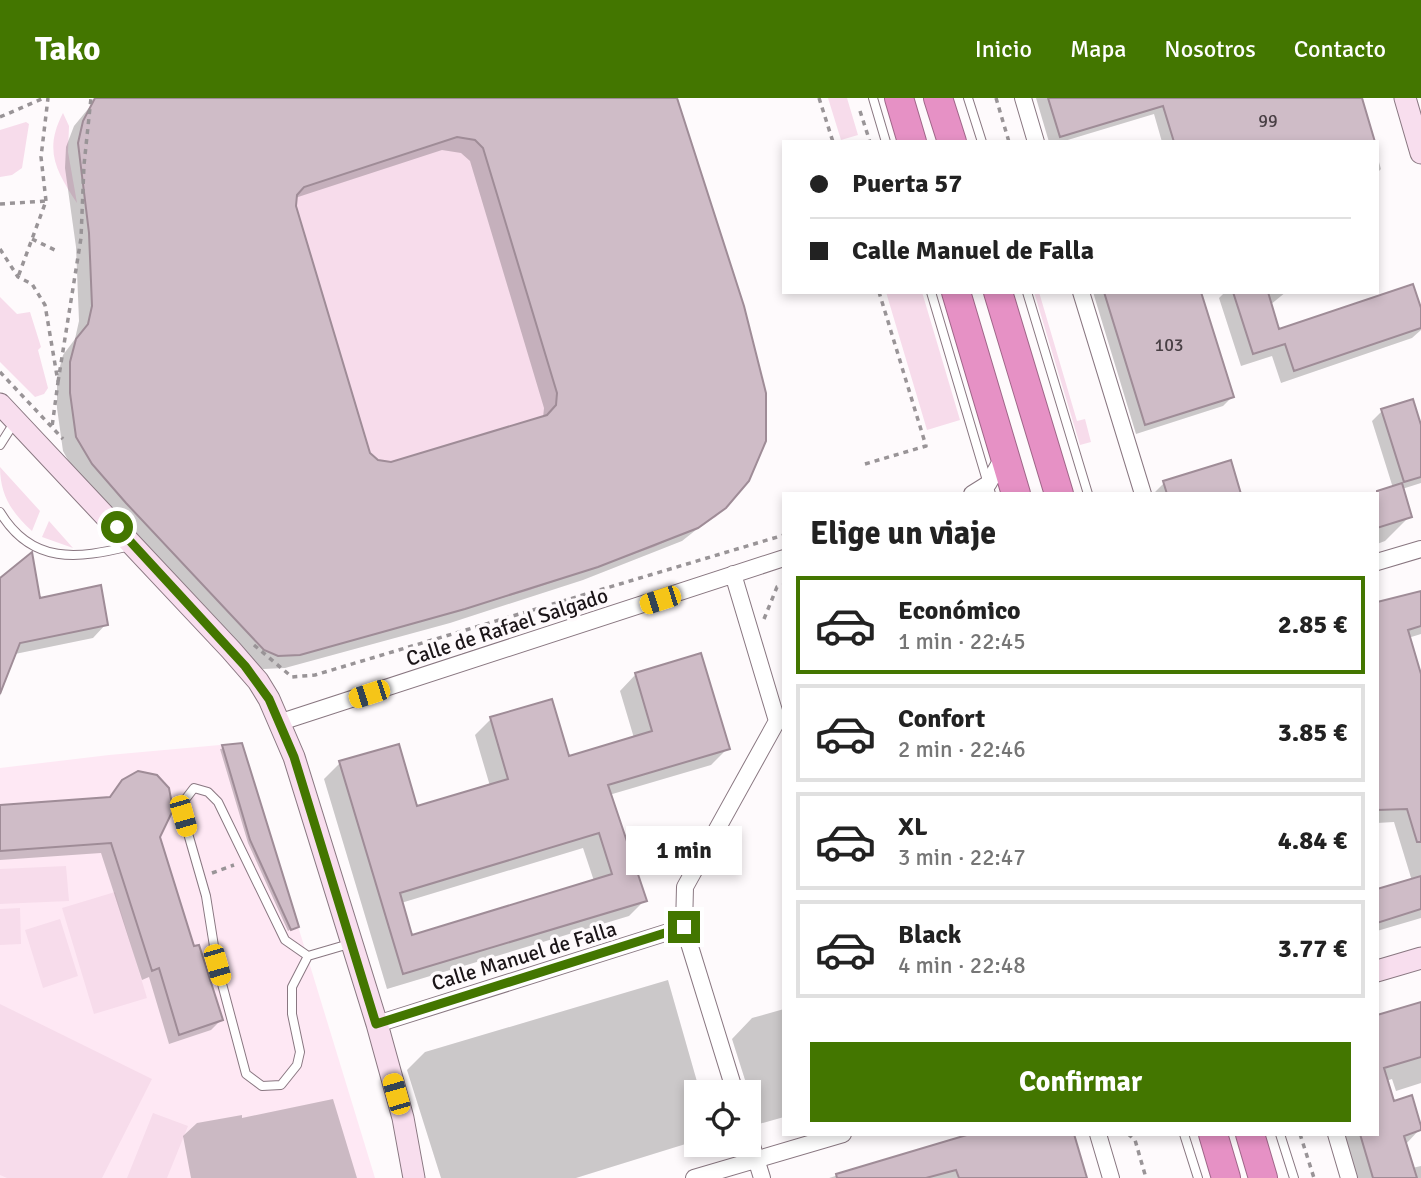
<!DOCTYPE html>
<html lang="es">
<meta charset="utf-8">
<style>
body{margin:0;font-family:Signika,sans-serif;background:#f2f2f2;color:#222;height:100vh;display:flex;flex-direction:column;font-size:26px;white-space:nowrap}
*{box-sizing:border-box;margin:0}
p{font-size:23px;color:#767676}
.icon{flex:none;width:38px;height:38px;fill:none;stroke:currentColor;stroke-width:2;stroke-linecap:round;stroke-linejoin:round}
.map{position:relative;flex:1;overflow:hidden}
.panel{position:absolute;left:782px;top:394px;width:597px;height:644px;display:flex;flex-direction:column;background:#fff;border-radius:0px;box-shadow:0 4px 10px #0003}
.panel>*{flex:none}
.hud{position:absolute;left:782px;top:42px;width:597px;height:154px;border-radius:0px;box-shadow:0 4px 10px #0003;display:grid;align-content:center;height:154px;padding:0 28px;background:#fff}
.buttons{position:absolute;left:684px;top:982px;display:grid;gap:14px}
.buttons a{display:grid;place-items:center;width:77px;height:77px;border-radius:0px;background:#fff;box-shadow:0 4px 10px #0003;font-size:35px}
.end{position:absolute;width:32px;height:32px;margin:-16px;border:9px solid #437600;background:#fff;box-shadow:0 0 0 4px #fff}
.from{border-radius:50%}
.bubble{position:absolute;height:49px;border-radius:0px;background:#fff;box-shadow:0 4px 10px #0003;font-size:23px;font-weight:700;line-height:49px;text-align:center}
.car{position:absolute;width:21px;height:42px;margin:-21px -10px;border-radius:9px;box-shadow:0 0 5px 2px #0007;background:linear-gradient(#f5c518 24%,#345 0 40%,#f5c518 0 76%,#345 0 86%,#f5c518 0)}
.hud b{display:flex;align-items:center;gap:24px;height:66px;font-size:26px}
.hud b+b{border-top:2px solid #e0e0e0}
.hud i{width:18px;height:18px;background:#222}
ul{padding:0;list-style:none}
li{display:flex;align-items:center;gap:21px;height:98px;margin:0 14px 10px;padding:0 14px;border:4px solid #e0e0e0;border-radius:0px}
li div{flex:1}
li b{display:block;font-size:26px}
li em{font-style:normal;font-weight:700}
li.active{border-color:#437600}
li>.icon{width:63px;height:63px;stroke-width:1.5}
h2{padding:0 28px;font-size:32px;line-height:84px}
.action{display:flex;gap:14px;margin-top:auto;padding:14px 28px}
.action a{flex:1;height:80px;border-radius:0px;background:#437600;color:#fff;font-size:28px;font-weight:700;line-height:80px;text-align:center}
header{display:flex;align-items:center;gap:42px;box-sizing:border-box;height:98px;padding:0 35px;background:#437600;color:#fff}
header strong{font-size:33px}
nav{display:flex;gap:38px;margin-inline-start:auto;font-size:24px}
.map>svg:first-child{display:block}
.built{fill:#fee8f4}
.green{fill:#f7dceb}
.shadow{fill:#0003;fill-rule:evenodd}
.building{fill:#cfbcc7;stroke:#9f8c97;stroke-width:2;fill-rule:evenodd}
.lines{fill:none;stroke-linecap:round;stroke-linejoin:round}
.lane-casing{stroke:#897781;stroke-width:10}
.street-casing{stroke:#897781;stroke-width:18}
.secondary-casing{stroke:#897781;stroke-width:23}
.highway-casing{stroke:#9f6688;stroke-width:30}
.path{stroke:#999497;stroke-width:3.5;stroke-dasharray:5 5;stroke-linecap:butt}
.lane{stroke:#fff;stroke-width:8}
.street{stroke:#fff;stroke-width:16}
.secondary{stroke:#f8deee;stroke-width:21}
.highway{stroke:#e691c5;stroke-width:28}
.route{stroke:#437600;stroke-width:9}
.labels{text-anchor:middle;stroke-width:7;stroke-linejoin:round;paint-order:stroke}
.number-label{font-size:18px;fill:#483f44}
.street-label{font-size:21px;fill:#1b1518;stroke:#fefafc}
</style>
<header>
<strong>Tako</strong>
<nav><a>Inicio</a><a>Mapa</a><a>Nosotros</a><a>Contacto</a></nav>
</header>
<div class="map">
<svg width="1421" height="1080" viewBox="0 0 1421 1080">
<rect width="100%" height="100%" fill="#fefafc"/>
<!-- built -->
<path class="built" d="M242,645L375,1080H0V670L109,657Z"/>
<!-- green -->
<path class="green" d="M95,0H677L744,208L766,295V342L749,383L716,419L654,449L527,493L300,557L278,558L264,552L126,405L92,366L76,339L69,274L76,241L88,226L92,208L89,135L78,45L83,23Z
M828,0H847L858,37L841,42Z
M63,15L69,28L68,54L77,105C57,74 43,53 63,15Z
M26,24L29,26L22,70L12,77L0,79V32Z
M886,194H922L960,322L927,332Z
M1034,194H1039L1077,323L1085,321L1091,344L1080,347Z
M0,199L17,216L30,214L41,249L38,252L48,290L44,296L35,299L0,264Z
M0,369L40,413L32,433C12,415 0,397 0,369Z
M49,423L73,450L42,439Z
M66,768L69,803L0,806V771Z
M115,794L147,900L94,916L62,810Z
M20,810L21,846L0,847V811Z
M60,821L78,878L43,890L25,832Z
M0,906L152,981L102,1080H7L0,1077Z
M153,1015L188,1028L167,1080H127Z"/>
<!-- shadow -->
<path class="shadow" d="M97,0H675L725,409L682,443L583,482L450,525L285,570L263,571L250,565L78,380L63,353L57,310V280L63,257L75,241L79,223L76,149L65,70L66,49L74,28ZM442,52L461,55L470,63L544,310L543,320L391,366L378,364L369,356L295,109V100Z
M1036,0H1360L1373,44H1162L1154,16L1061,44H1049Z
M1377,57L1381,71L1377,75Z
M1093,194H1199L1232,299L1223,308L1136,336Z
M1225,194H1286L1270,207L1278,233L1421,216V232L1412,240L1281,285L1272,258L1241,268L1219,200Z
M1382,313L1421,332V385L1402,391L1410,418L1385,443L1377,446V396H1375L1393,390L1372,323Z
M1164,385L1239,396H1153Z
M0,483L38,502L106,526L93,540L15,556L0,598Z
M1421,494V536L1408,540L1421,582V820L1377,833V793L1412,783L1394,724L1377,725V506Z
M636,576L728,650L711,667L609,697L645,802L629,818L387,891L324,681L340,665L416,710L490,688L475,637L491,621L568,660L634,640L620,593ZM583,750L594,783L410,839L401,805Z
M241,647L297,828L288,833L248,745L220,651Z
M119,688L158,739L193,851L221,922L211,932L169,946L149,879L142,882L101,755L0,762V709L106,702Z
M668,882L700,994H696V1040L692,1044L576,1080H441L407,972L425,954Z
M1421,905V985L1396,993L1392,981L1386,983L1392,1005L1420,1031L1405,1047L1412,1070L1421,1068V1080H1347L1334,1036H1377V919Z
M784,911V1019L759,1026L732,941L752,920Z
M333,1001L357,1080H191L183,1038L197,1025L242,1017V1020Z
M974,1036H1072L1085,1080H829Z"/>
<!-- building -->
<path class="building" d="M95,0H677L744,208L766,295V343L749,383L726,410L698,430L598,469L465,511L300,557L278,558L264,552L126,405L92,366L76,339L70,295V264L76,241L88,226L92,208L89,135L78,45L83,23ZM457,39L475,42L483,50L557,295L556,307L547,317L391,364L378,362L370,355L296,108L297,97L304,89Z
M1048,0H1362L1375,44H1174L1163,8L1060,39Z
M1413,186L1421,210V230L1294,273L1285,246L1253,256L1233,194H1268L1279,231Z
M1104,194H1201L1234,299L1145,327Z
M1413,301L1421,327V379L1404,384L1381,311Z
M1231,362L1241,396H1167L1163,383Z
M1402,385L1412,419L1377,430V393Z
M32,454L40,500L101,487L108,527L20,545L0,596V480Z
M1421,493V528L1408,532L1421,576V744H1417L1407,711L1377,712V504Z
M701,555L730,651L608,687L647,803L403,876L339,663L399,646L417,708L508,681L490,619L552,601L569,658L652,633L635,575ZM599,735L612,776L412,837L400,795Z
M242,645L299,829L291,832L250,742L222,647Z
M138,673L157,677L169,690L173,712L160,739L194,848L199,847L223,922L179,937L159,870L152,873L111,745L0,753V707L110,699L122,682Z
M1421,778V811L1377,825V791Z
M1421,904V959L1384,970L1394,1003L1412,997L1421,1028V1032L1404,1038L1417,1080H1373L1360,1036H1377V917Z
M970,1036H1074L1087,1080H959L956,1072L926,1080H837L836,1076Z"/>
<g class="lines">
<!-- lane casing -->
<g class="lane-casing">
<path id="lane" d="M873,0L886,44
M968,0L982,44
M931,194L991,396
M1027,194L1088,396
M0,347L14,325
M0,414C32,467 78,461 130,448
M308,858L285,842L218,704L208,694L194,690L184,703L183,718L206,798L217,867L246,976L262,988L281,987L297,967L300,954L292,916V889L308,858L349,846
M1184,1036L1198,1080
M1280,1036L1294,1080"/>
</g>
<!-- street casing -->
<g class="street-casing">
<path id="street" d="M1023,0L1036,44
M1081,194L1143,396
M972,396L988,386L1004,358
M1377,464L1421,451
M733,476L777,623L685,789L684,829L735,994
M281,624L784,460
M377,926L684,829
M1098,1036L1111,1080
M1336,1036L1349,1080
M749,1038L762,1080
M694,1080L843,1036"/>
</g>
<!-- secondary casing -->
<g class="secondary-casing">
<path id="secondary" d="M1405,0L1421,55
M0,306L231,552L258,583L269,601L294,659L377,926L403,1020L414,1080
M1377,873L1421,860"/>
</g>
<!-- highway casing -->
<g class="highway-casing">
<path id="highway" d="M899,0L912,44
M938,0L952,44
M956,194L1016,396
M998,194L1059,396
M1213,1036L1226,1080
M1250,1036L1263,1080"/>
</g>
<!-- path -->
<path class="path" d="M819,0L833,44
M996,0L1009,44
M860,13L870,44
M0,19L44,0
M46,103L41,59L48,0
M0,106L46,103L18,179
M32,141L59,154
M0,151L18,179L32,186L45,207L58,284L52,329
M0,274L63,341
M58,284L81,140L84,67L91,0
M865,366L926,348L879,194
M764,521L777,489L784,487
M254,547L292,579L315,577L784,437
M212,775L234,767
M1128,1036L1135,1042L1146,1080
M1300,1036L1314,1080"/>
<!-- lane -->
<use href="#lane" class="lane"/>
<!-- street -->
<use href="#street" class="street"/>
<!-- secondary -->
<use href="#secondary" class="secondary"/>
<!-- highway -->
<use href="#highway" class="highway"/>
</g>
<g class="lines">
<!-- route -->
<path class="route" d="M117,429L245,568L269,601L294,659L376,926L684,829"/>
</g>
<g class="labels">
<!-- number labels -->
<g class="number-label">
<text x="1268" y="29">99</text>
<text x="1169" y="253">103</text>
</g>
<!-- street labels -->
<g class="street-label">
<text transform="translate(507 529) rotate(-18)" y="7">Calle de Rafael Salgado</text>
<text transform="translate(524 858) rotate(-17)" y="7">Calle Manuel de Falla</text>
</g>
</g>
</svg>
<div class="buttons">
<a><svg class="icon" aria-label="locate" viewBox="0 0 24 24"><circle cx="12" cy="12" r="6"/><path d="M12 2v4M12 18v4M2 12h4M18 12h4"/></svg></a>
</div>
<i class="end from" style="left:117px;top:429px"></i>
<i class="end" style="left:684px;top:829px"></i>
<div class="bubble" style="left:626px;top:728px;width:116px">1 min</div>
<i class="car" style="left:660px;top:502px;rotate:252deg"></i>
<i class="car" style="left:369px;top:596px;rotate:252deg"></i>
<i class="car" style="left:183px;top:718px;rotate:164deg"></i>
<i class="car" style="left:217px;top:867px;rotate:164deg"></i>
<i class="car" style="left:396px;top:996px;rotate:344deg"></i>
<div class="hud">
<b><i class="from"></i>Puerta 57</b>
<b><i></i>Calle Manuel de Falla</b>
</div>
<section class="panel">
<h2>Elige un viaje</h2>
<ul>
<li class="active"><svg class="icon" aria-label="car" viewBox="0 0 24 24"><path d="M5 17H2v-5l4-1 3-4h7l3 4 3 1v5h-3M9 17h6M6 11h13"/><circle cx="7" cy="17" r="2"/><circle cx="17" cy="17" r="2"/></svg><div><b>Económico</b><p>1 min · 22:45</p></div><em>2.85 €</em></li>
<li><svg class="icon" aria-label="car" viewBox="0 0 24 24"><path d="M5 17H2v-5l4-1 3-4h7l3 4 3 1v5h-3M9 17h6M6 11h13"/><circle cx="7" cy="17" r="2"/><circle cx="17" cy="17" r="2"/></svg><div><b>Confort</b><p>2 min · 22:46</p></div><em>3.85 €</em></li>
<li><svg class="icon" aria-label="car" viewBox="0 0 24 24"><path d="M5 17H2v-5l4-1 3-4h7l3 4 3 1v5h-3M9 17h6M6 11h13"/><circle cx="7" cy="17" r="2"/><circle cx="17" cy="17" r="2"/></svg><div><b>XL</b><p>3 min · 22:47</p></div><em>4.84 €</em></li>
<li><svg class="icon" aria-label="car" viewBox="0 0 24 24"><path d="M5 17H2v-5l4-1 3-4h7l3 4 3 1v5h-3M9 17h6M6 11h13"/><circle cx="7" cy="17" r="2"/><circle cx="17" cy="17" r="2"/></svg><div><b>Black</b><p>4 min · 22:48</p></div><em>3.77 €</em></li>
</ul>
<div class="action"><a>Confirmar</a></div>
</section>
</div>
